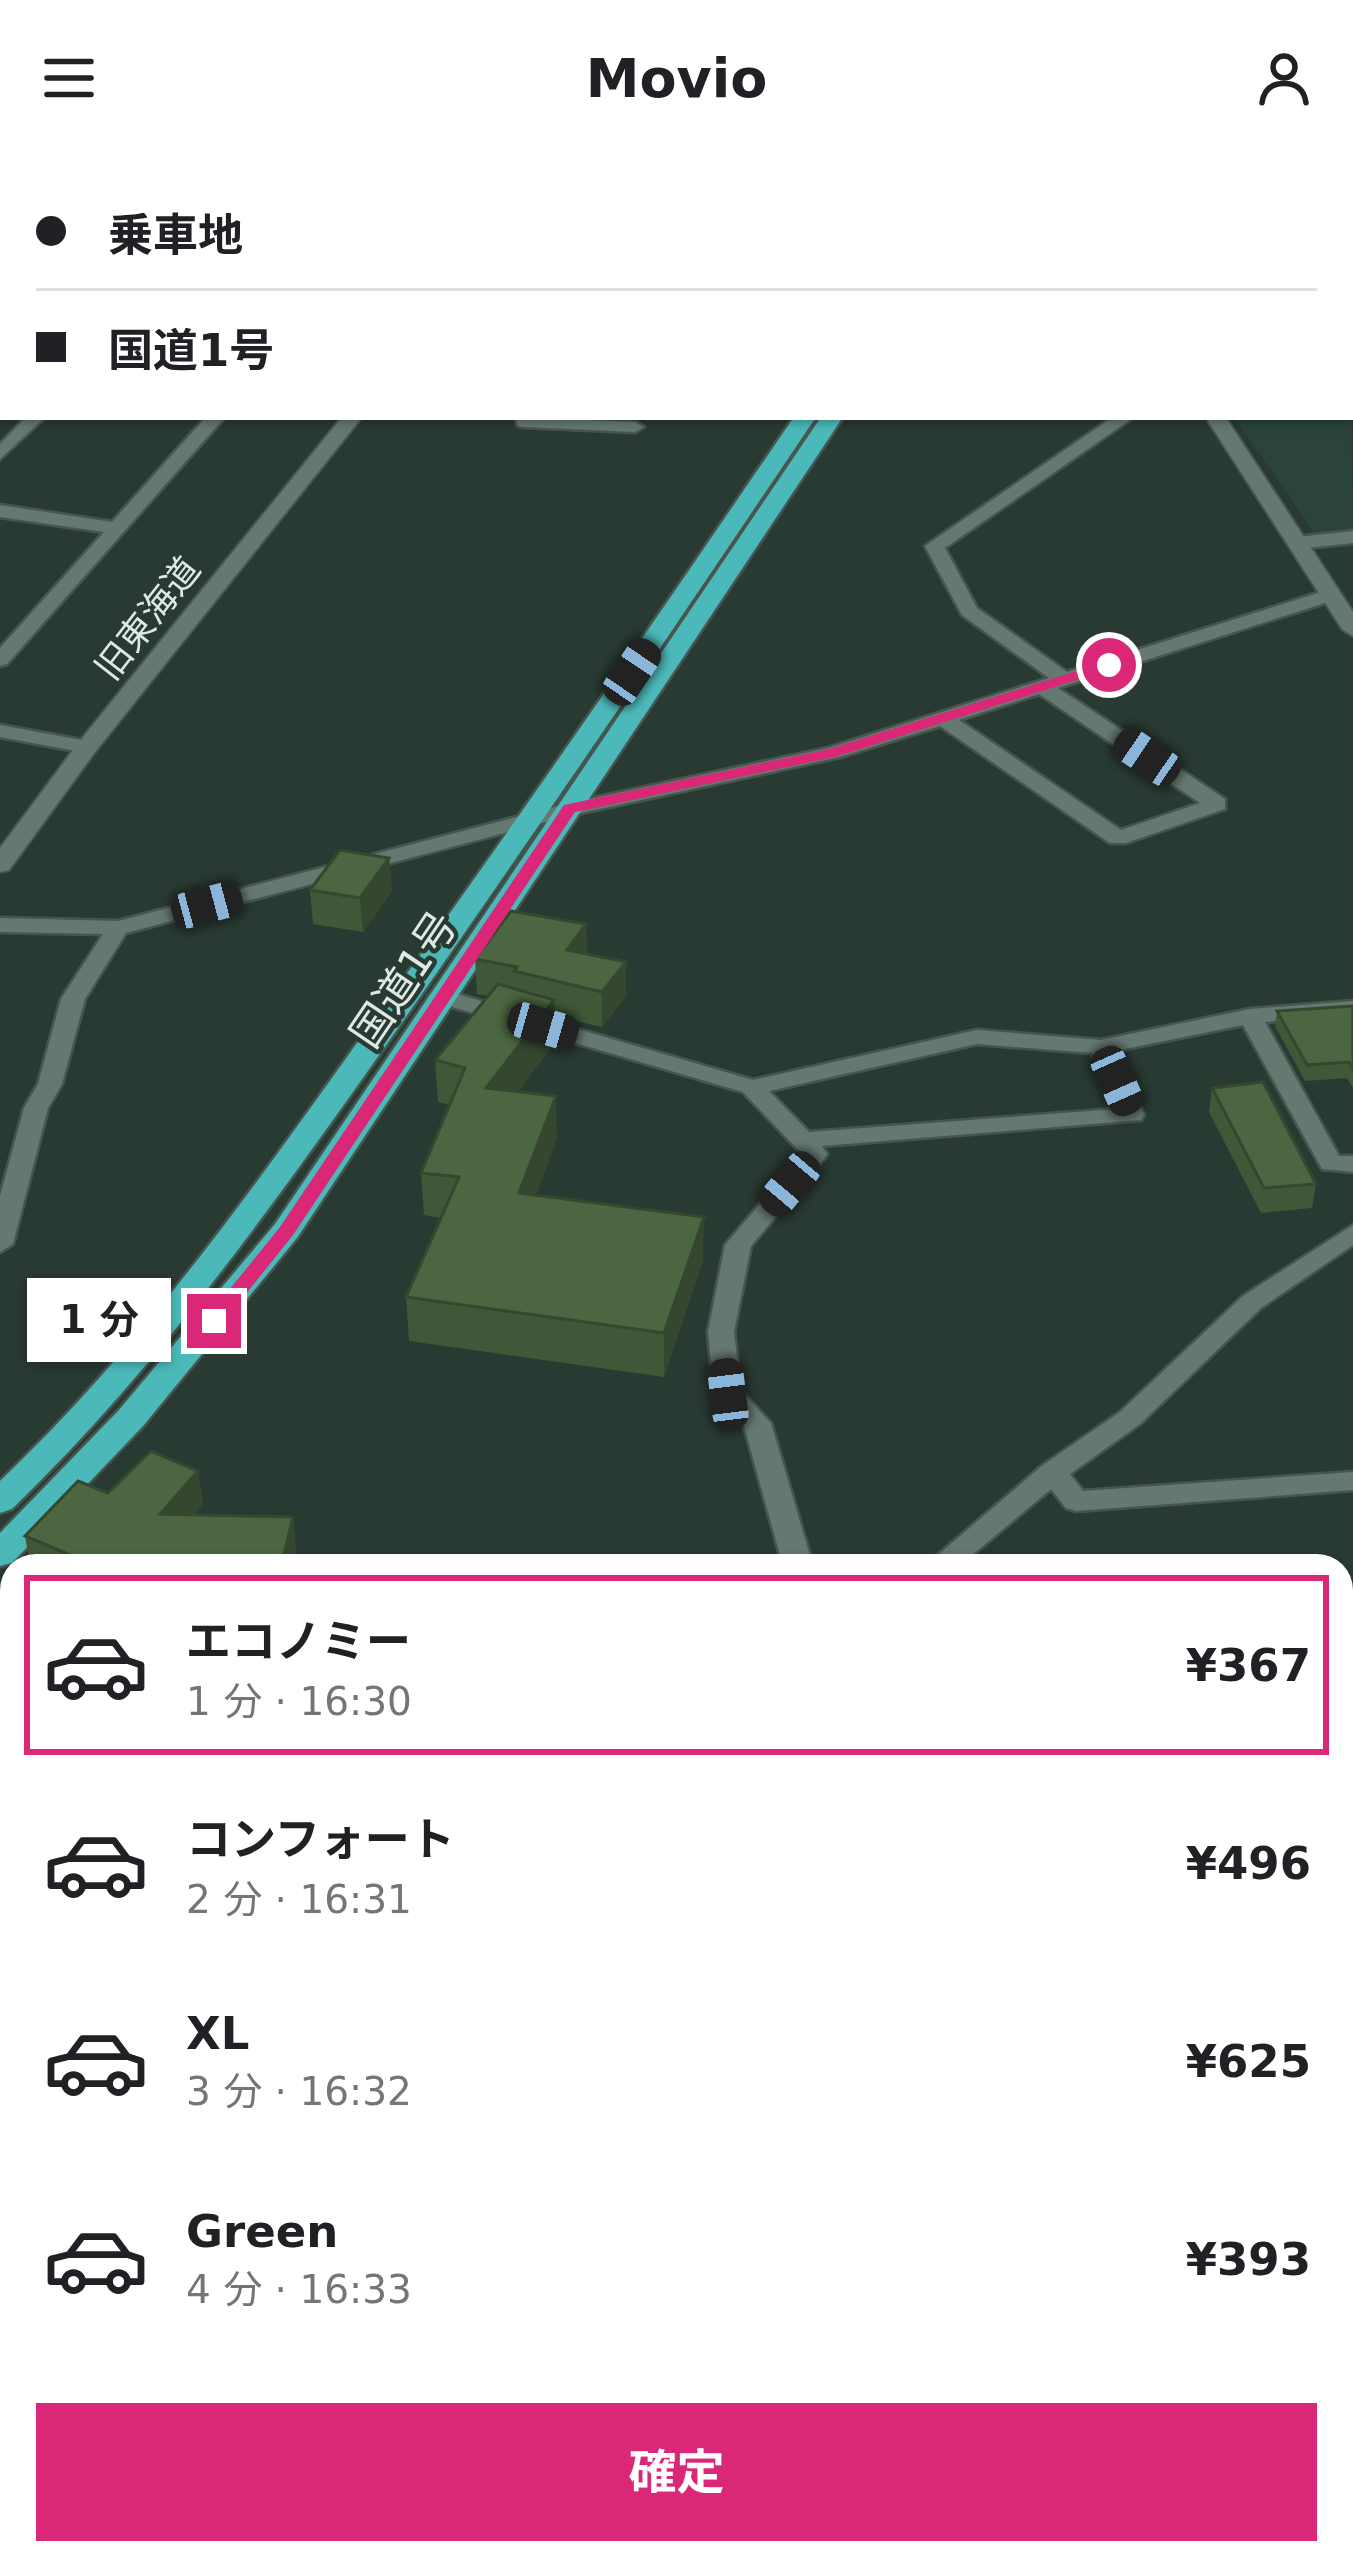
<!DOCTYPE html>
<html lang="ja">
<meta charset="utf-8">
<style>
body{margin:0;font-family:"DejaVu Sans","Noto Sans JP",sans-serif;background:#f6f6f6;color:#202124;height:100vh;display:flex;flex-direction:column;font-size:45px;white-space:nowrap}
*{box-sizing:border-box;margin:0}
p{font-size:39px;color:#757577}
.icon{flex:none;width:66px;height:66px;fill:none;stroke:currentColor;stroke-width:2;stroke-linecap:round;stroke-linejoin:round}
.map{position:relative;flex:1;overflow:hidden}
.side{position:absolute;left:0px;top:1398px;width:1353px;height:1011px;display:flex;flex-direction:column;background:#fff;border-radius:36px 36px 0 0;box-shadow:0 3px 9px #0004}
.side>*{flex:none}
.hud{position:absolute;left:0px;top:0px;width:1353px;height:264px;box-shadow:0 3px 9px #0004;display:grid;align-content:center;height:264px;padding:0 36px;background:#fff}
.end{position:absolute;width:54px;height:54px;margin:-27px;border:15px solid #db2777;background:#fff;box-shadow:0 0 0 6px #fff}
.from{border-radius:50%}
.bubble{position:absolute;height:84px;border-radius:0px;background:#fff;box-shadow:0 3px 9px #0004;font-size:39px;font-weight:700;line-height:84px;text-align:center}
.car{position:absolute;width:36px;height:72px;margin:-36px -18px;border-radius:15px;box-shadow:0 0 9px 3px #0007;background:linear-gradient(#222 24%,#8ab4d8 0 40%,#222 0 76%,#8ab4d8 0 86%,#222 0)}
.hud b{display:flex;align-items:center;gap:42px;height:114px;font-size:45px}
.hud b+b{border-top:3px solid #e0e0e0}
.hud i{width:30px;height:30px;background:#202124}
ul{padding:21px 0 0;list-style:none}
li{display:flex;align-items:center;gap:36px;height:180px;margin:0 24px 18px;padding:0 12px;border:6px solid transparent;border-radius:0px}
li div{flex:1}
li b{display:block;font-size:45px}
li em{font-style:normal;font-weight:700}
li.on{border-color:#db2777}
li>.icon{width:108px;height:108px;stroke-width:1.5}
.cta{display:flex;gap:24px;margin-top:auto;padding:24px 36px}
.cta a{flex:1;height:138px;border-radius:0px;background:#db2777;color:#fff;font-size:48px;font-weight:700;line-height:138px;text-align:center}
header{display:flex;justify-content:space-between;align-items:center;height:156px;padding:0 36px;background:#fff;font-size:54px;font-weight:700}
.map>svg:first-child{display:block}
.built{fill:#2b443a}
.lines{fill:none;stroke-linecap:round;stroke-linejoin:round}
.minor-casing{stroke:#47554f;stroke-width:5}
.tertiary-casing{stroke:#47554f;stroke-width:4}
.primary-casing{stroke:#47554f;stroke-width:4}
.trunk-casing{stroke:#47554f;stroke-width:5}
.minor{fill:#667971;fill-rule:evenodd}
.tertiary{fill:#667971;fill-rule:evenodd}
.primary{fill:#52a9a7;fill-rule:evenodd}
.trunk{fill:#4bb9b9;fill-rule:evenodd}
.wall{fill:#415838}
.shaded-wall{fill:#35472e}
.building{fill:#4c6641;stroke:#35472e;stroke-width:3}
.route{fill:#db2777}
.labels{text-anchor:middle;stroke-width:9;stroke-linejoin:round;paint-order:stroke}
.far-street-label{font-size:36px;fill:#dfe9e4;stroke:#293a32}
.street-label{font-size:42px;fill:#dfe9e4;stroke:#293a32}
</style>
<header><svg class="icon" aria-label="menu" viewBox="0 0 24 24"><path d="M4 6h16M4 12h16M4 18h16"/></svg>Movio<svg class="icon" aria-label="person" viewBox="0 0 24 24"><circle cx="12" cy="8" r="4"/><path d="M4 21q1-7 8-7t8 7"/></svg></header>
<div class="map">
<svg width="1353" height="2407" viewBox="0 0 1353 2407">
<rect width="100%" height="100%" fill="#293a32"/>
<!-- built -->
<path class="built" d="M1350,136L1353,377L1317,381L1237,265L1240,261H1350Z"/>
<g class="lines">
<!-- minor casing -->
<g class="minor-casing">
<path id="minor" d="M89,0H107L87,3Z
M3,78V89L0,90V79Z
M0,133H3V143H0Z
M0,218H3V228H0Z
M26,261H45L0,303V288Z
M206,261H225L7,508L0,510V492L104,376L0,361V349L112,366Z
M515,261L635,266L644,271L635,276L524,271L518,270Z
M1113,261H1134L945,392L977,452L1067,516L1324,435H1338V443L1058,532L1225,643V653L1126,687H1110L940,570L840,601L572,659L126,777L85,843L62,928L48,952L13,1088L0,1096V1040L24,952L38,928L61,843L103,778L0,776V762L118,765L570,647L828,592L1049,522L962,459L925,390ZM1039,538L1200,647L1121,674L959,564Z
M1353,375V387L1297,393L1288,387L1297,381Z
M0,569L87,585L97,591L87,597L0,581Z
M440,833L753,924L977,874L1101,884L1250,853L1353,845V859L1265,866L1339,1000H1353V1016L1322,1013L1243,869L1115,895L1144,959L1141,964L822,990L827,998L824,1003L751,1090L734,1176L741,1235L771,1267L813,1410H783L744,1270L714,1238L708,1176L725,1089L802,998L743,936L432,845L428,840ZM977,888L1092,897L1117,953L809,976L769,935Z
M1353,1069V1089L1261,1152L1140,1268L1070,1318L1083,1335L1353,1316V1334L1076,1355L1066,1352L1051,1333L959,1410H925L1043,1309L1120,1256L1243,1140Z
M1353,1472V1494L1341,1495V1473Z
M1353,1601V1623L1341,1624V1602Z
M0,1604L12,1605V1627L0,1626Z
M1341,1784H1353V1810H1341Z
M1353,1947V1975L1341,1977V1949Z
M0,2089L12,2092V2122L0,2119Z
M1135,2397H1176L1180,2407H1139Z"/>
</g>
<!-- tertiary casing -->
<g class="tertiary-casing">
<path id="tertiary" d="M171,0H216L218,3H173Z
M1350,124H1353V134H1350Z
M342,261H362L95,596L9,714L0,716V692L79,586Z
M1210,261H1230L1228,265L1353,456V480L1342,473L1208,265Z"/>
</g>
<!-- primary casing -->
<g class="primary-casing">
<path id="primary" d="M849,0H889L891,3H851Z
M936,0H975L977,3H938Z"/>
</g>
<!-- trunk casing -->
<g class="trunk-casing">
<path id="trunk" d="M794,261H816C677,468 537,674 394,878C276,1045 159,1211 12,1353L0,1357V1325C144,1188 257,1027 372,866C516,667 655,464 794,261Z
M821,261H843L297,1082L143,1270L12,1407L0,1410V1377L119,1254L275,1068Z"/>
</g>
<!-- minor -->
<use href="#minor" class="minor"/>
<!-- tertiary -->
<use href="#tertiary" class="tertiary"/>
<!-- primary -->
<use href="#primary" class="primary"/>
<!-- trunk -->
<use href="#trunk" class="trunk"/>
</g>
<!-- wall -->
<path class="wall" d="M389,702L392,736L363,776L313,768L310,734Z
M586,768L587,798L626,806V840L602,871L555,860V886L518,935L557,982L536,1039L703,1105L664,1221L409,1185L406,1141L441,1062L424,1059L421,1017L450,949L438,946L435,904L488,840L477,838L475,803Z
M1353,850V932L1347,922L1305,925L1275,870L1277,855Z
M1212,932L1316,1028L1312,1052L1261,1057L1209,956Z
M198,1315L203,1349L193,1359L293,1361L296,1395L293,1410H30L25,1380L108,1337Z"/>
<!-- shaded-wall -->
<path class="shaded-wall" d="M389,702L392,736L363,776L360,742Z
M586,768L587,803L567,794Z
M626,806V840L602,871V836Z
M554,844L555,886L488,974L486,932Z
M556,940L557,982L521,1080L519,1037Z
M704,1061L703,1105L664,1221V1177Z
M198,1315L203,1349L164,1392L160,1358Z
M293,1361L296,1395L293,1410H281Z"/>
<!-- building -->
<path class="building" d="M612,0H674L683,3H604Z
M340,694L389,702L360,742L310,734Z
M511,755L586,768L567,794L626,806L602,836L514,815L517,811L475,803Z
M498,828L554,844L486,932L556,940L519,1037L704,1061L664,1177L406,1141L459,1021L421,1017L465,912L435,904Z
M1353,850V913L1349,906L1307,909L1277,855Z
M1263,926L1316,1028L1264,1032L1212,932Z
M151,1295L198,1315L160,1358L293,1361L281,1410H96L25,1380L78,1325L108,1337Z"/>
<!-- route -->
<path class="route" d="M1109,505L1114,512L838,600L575,656L293,1079L221,1169H208V1160L280,1071L564,649L829,593Z"/>
<g class="labels">
<!-- far-street labels -->
<g class="far-street-label">
<text transform="translate(147 462) rotate(-52)" y="13">旧東海道</text>
</g>
<!-- street labels -->
<g class="street-label">
<text transform="translate(403 823) rotate(-56)" y="15">国道1号</text>
</g>
</g>
</svg>
<i class="end from" style="left:1109px;top:509px"></i>
<i class="end" style="left:214px;top:1165px"></i>
<div class="bubble" style="left:27px;top:1122px;width:144px">1 分</div>
<i class="car" style="left:632px;top:516px;rotate:34deg"></i>
<i class="car" style="left:1147px;top:601px;rotate:304deg"></i>
<i class="car" style="left:207px;top:749px;rotate:75deg"></i>
<i class="car" style="left:543px;top:870px;rotate:106deg"></i>
<i class="car" style="left:1117px;top:925px;rotate:156deg"></i>
<i class="car" style="left:790px;top:1028px;rotate:220deg"></i>
<i class="car" style="left:728px;top:1238px;rotate:353deg"></i>
<div class="hud">
<b><i class="from"></i>乗車地</b>
<b><i></i>国道1号</b>
</div>
<section class="side">
<ul>
<li class="on"><svg class="icon" aria-label="car" viewBox="0 0 24 24"><path d="M5 17H2v-5l4-1 3-4h7l3 4 3 1v5h-3M9 17h6M6 11h13"/><circle cx="7" cy="17" r="2"/><circle cx="17" cy="17" r="2"/></svg><div><b>エコノミー</b><p>1 分 · 16:30</p></div><em>¥367</em></li>
<li><svg class="icon" aria-label="car" viewBox="0 0 24 24"><path d="M5 17H2v-5l4-1 3-4h7l3 4 3 1v5h-3M9 17h6M6 11h13"/><circle cx="7" cy="17" r="2"/><circle cx="17" cy="17" r="2"/></svg><div><b>コンフォート</b><p>2 分 · 16:31</p></div><em>¥496</em></li>
<li><svg class="icon" aria-label="car" viewBox="0 0 24 24"><path d="M5 17H2v-5l4-1 3-4h7l3 4 3 1v5h-3M9 17h6M6 11h13"/><circle cx="7" cy="17" r="2"/><circle cx="17" cy="17" r="2"/></svg><div><b>XL</b><p>3 分 · 16:32</p></div><em>¥625</em></li>
<li><svg class="icon" aria-label="car" viewBox="0 0 24 24"><path d="M5 17H2v-5l4-1 3-4h7l3 4 3 1v5h-3M9 17h6M6 11h13"/><circle cx="7" cy="17" r="2"/><circle cx="17" cy="17" r="2"/></svg><div><b>Green</b><p>4 分 · 16:33</p></div><em>¥393</em></li>
</ul>
<div class="cta"><a>確定</a></div>
</section>
</div>
